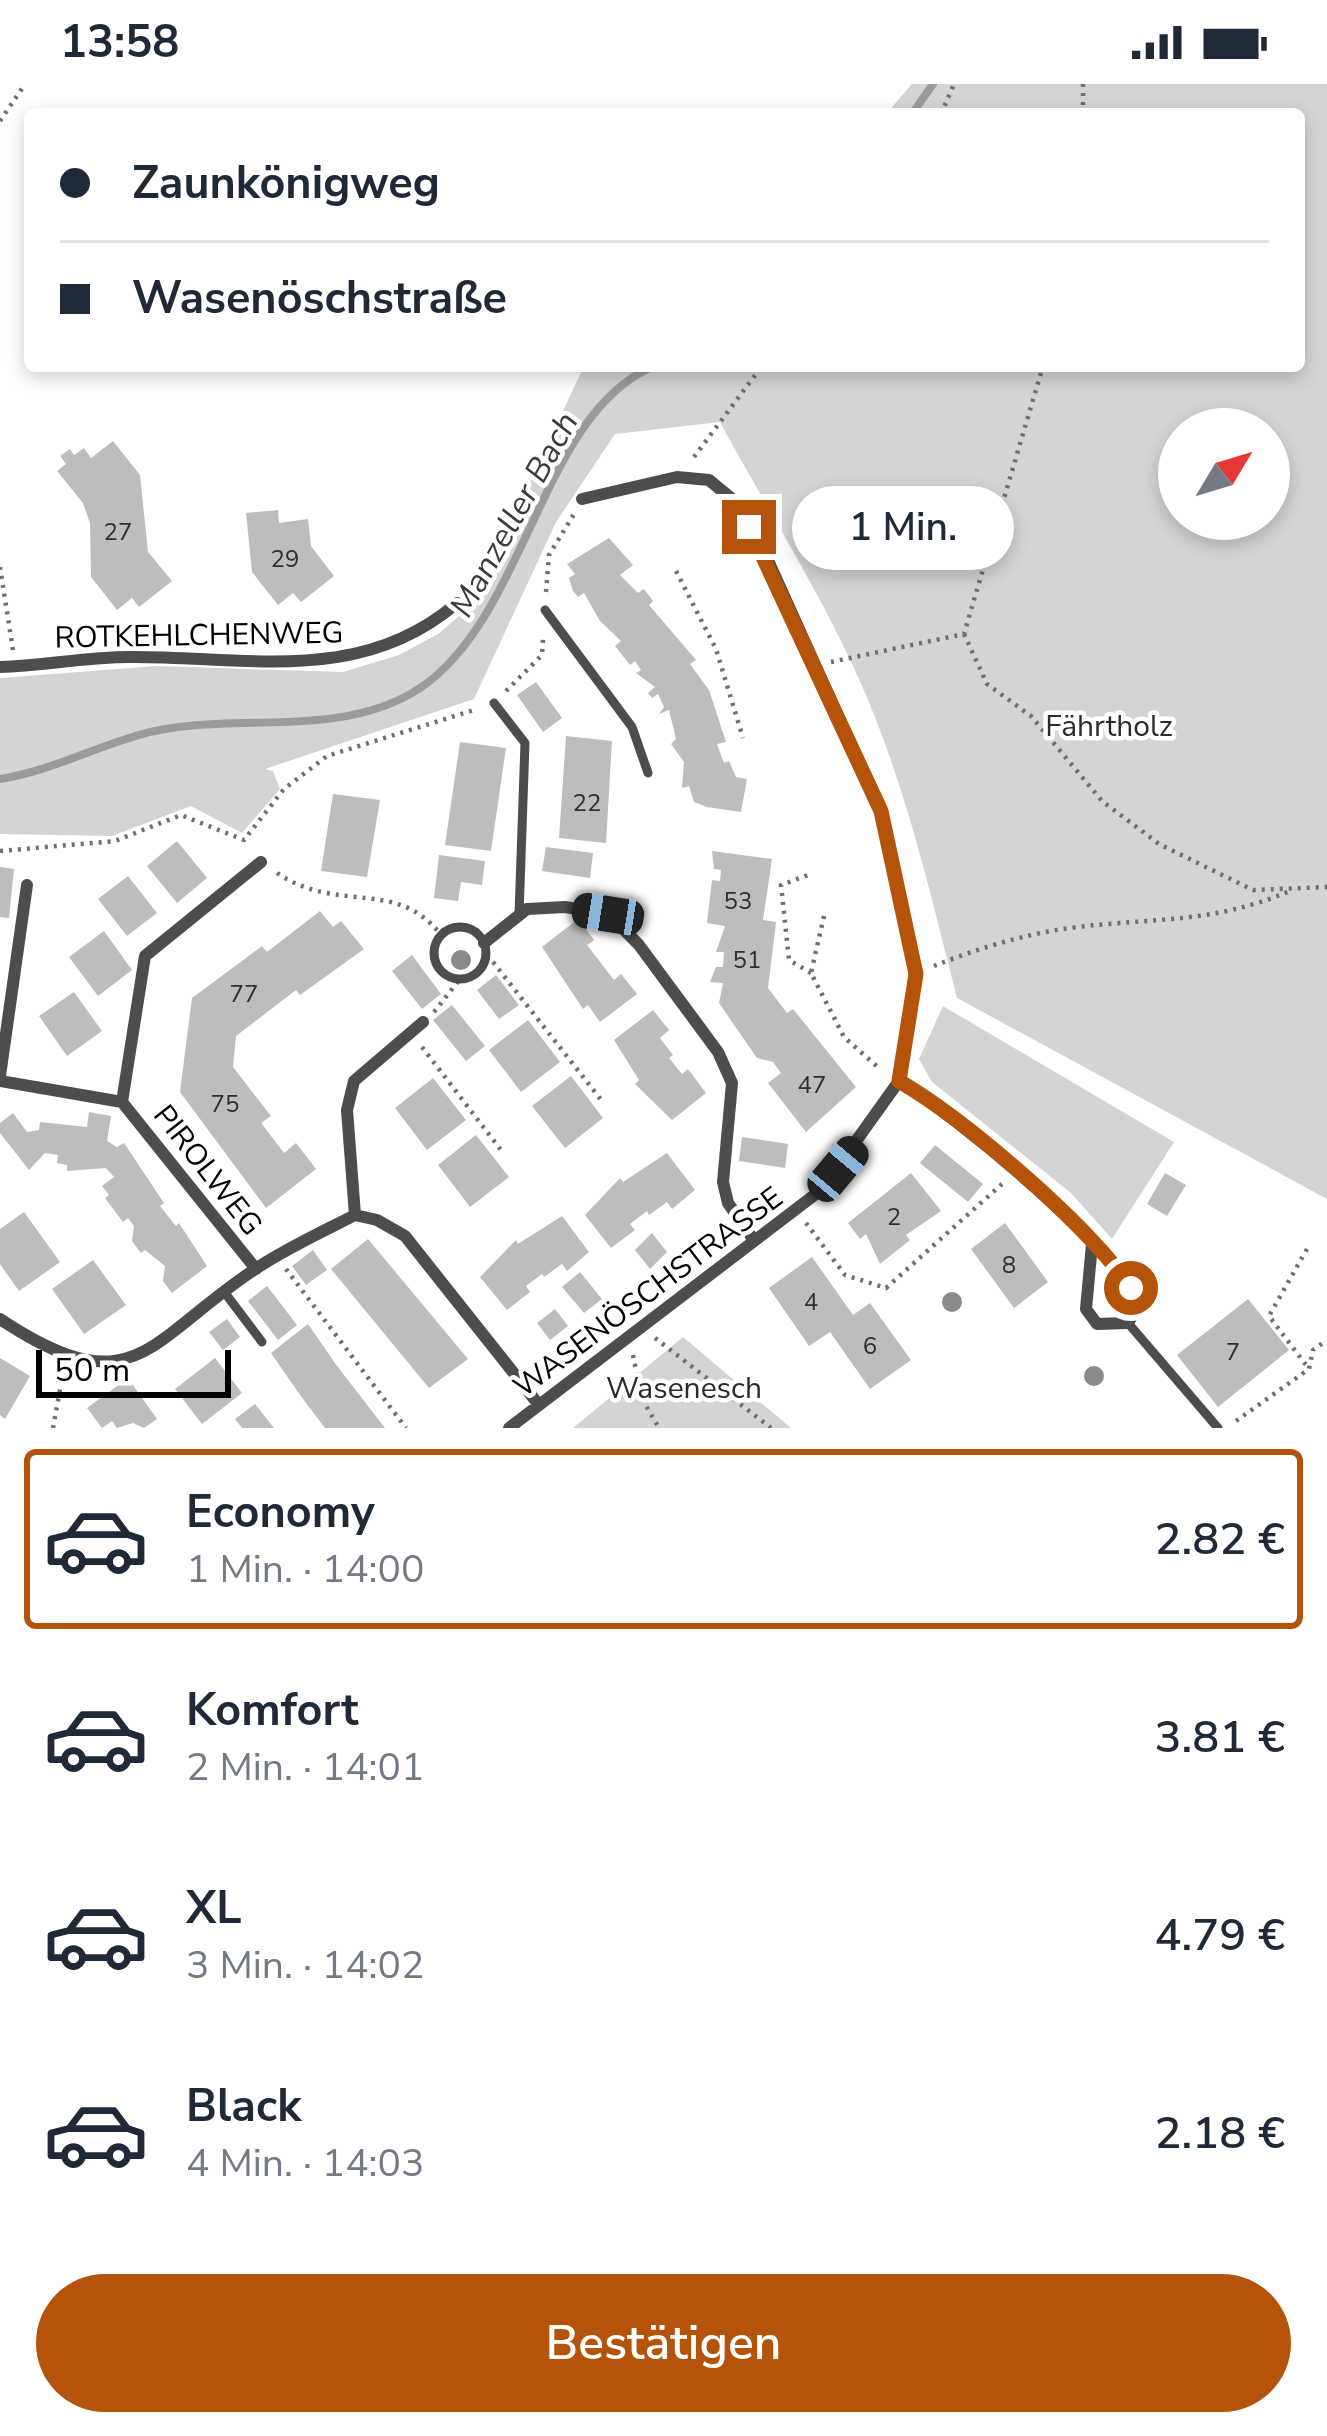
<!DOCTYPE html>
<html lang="de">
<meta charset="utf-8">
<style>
body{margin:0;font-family:"Nunito Sans",sans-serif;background:#f2f2f3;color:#1f2937;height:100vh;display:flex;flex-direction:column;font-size:45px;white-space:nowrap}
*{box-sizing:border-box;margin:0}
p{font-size:39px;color:#747a83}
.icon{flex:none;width:66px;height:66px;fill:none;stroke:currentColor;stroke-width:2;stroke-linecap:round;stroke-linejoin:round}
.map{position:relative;height:1344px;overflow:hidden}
.details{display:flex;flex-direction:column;background:#fff;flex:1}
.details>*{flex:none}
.top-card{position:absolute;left:24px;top:24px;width:1281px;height:264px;border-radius:12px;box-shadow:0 6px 18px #0003;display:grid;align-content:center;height:264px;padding:0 36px;background:#fff}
.needle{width:78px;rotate:52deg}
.tools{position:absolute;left:1158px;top:324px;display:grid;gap:24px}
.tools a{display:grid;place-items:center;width:132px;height:132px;border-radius:50%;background:#fff;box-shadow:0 6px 18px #0003;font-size:60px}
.scale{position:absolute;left:36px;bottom:30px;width:195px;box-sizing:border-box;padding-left:12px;border:6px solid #000;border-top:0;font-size:33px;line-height:42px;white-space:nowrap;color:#000;-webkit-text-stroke:9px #fff;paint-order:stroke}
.end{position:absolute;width:54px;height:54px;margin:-27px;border:15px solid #b45309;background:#fff;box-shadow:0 0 0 6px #fff}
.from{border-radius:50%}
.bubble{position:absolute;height:84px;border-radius:42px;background:#fff;box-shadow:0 6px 18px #0003;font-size:39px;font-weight:600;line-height:84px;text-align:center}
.car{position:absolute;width:36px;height:72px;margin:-36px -18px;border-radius:15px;box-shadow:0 0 9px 3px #0007;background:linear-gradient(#222 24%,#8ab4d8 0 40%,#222 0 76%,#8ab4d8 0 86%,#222 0)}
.top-card b{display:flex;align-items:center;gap:42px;height:114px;font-size:45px}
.top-card b+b{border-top:3px solid #e0e1e3}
.top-card i{width:30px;height:30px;background:#1f2937}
ul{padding:21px 0 0;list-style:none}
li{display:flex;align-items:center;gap:36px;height:180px;margin:0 24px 18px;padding:0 12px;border:6px solid transparent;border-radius:12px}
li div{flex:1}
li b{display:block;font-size:45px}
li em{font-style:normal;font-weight:600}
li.current{border-color:#b45309}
li>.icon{width:108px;height:108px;stroke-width:1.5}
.button{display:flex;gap:24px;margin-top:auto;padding:24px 36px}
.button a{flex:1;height:138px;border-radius:72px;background:#b45309;color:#fff;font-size:48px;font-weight:600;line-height:138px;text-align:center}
.status{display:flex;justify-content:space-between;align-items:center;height:84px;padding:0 60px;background:#fff;direction:ltr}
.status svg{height:33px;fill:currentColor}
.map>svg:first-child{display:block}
.green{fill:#d4d4d4;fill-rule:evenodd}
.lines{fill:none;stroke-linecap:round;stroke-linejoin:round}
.stream{stroke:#9b9b9b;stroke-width:8}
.building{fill:#bdbdbd}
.path{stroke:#6f6f6f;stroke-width:4.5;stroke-dasharray:3 6;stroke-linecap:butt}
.service{stroke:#4d4d4d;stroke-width:9}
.minor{stroke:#4d4d4d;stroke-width:12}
.tree{fill:#8a8a8a}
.route{stroke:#b45309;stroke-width:15}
.labels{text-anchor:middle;stroke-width:9;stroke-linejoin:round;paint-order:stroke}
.number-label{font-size:24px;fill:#2f2f2f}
.street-label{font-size:30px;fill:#000;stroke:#fff}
.park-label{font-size:30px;fill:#2b2b2b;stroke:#fff}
.water-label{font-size:33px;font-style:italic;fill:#3c3c3c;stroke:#fff}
</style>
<div class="status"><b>13:58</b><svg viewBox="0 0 49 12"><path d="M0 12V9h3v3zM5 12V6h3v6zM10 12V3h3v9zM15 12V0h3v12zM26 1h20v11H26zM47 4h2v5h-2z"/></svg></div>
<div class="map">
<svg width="1327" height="1344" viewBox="0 0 1327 1344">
<rect width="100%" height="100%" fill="#fff"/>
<!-- green -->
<path class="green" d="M912,0H1327V1115L957,914C935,828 915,741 884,657C844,544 776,442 720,338L615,350L556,438L474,615L265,685L273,687L280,705L242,749L191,722L112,752L0,750V594L157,582L343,588L399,571L438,550L473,520L584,282H1299V30H886ZM1179,345H1269V435H1179Z
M943,922L1174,1058L1112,1155L1071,1109L932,998L919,975Z
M683,1253L791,1344H573Z"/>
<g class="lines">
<!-- stream -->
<path class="stream" d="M912,30L933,0
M0,695C50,687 90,665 139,651C232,624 350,661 431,596C529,517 544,328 654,282"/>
</g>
<!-- building -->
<path class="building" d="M113,357L140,391L148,468L172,497L139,523L132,514L117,526L91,493L90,439L83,419L57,387L66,380L60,372L70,365L74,371L84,364L91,374Z
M278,426L279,439L308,435L311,462L334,492L301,518L293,509L278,521L252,488L246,429Z
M609,454L633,481L620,491L638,509L644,505L653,517L649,521L696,576L690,580L709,606L726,658L717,660L724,679L729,677L736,693L747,695L741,728L707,723L694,718L689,702L682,704L684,678L671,660L676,655L669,626L659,630L664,623L658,610L652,614L648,609L655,603L636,589L641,586L635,577L630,581L615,562L621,557L600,537L584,509L578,513L573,507L569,494L575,490L567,480Z
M536,598L562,634L543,648L517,611Z
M566,652L612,657L606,759L559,754Z
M460,658L506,664L491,767L445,761Z
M333,710L380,716L367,793L321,787Z
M177,757L207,794L177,819L147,782Z
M546,763L593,769L590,794L542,787Z
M712,767L772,775L763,836L776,838L768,904L787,929L793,925L856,1003L806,1048L768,999L781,989L773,978L757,974L719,919L723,899L710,898L716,883H723L724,868H716L725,842L707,839L712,796L720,797L721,786L714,785Z
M439,771L485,777L482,801L461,798L458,817L434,814Z
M0,783L14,785L9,834L0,833Z
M128,792L157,829L127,852L98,815Z
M320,827L333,843L341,837L364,865L300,911L296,906L236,952L233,983L271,1032L261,1039L284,1069L296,1059L316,1085L266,1124L180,1008L192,914L262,862L267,868Z
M578,835L594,856L587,861L614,896L621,890L637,910L600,938L588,921L583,925L542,863Z
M104,847L132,886L98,912L69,873Z
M412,871L441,910L422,925L392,887Z
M496,891L519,921L499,935L477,906Z
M74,908L102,947L67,972L39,932Z
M452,921L485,962L466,977L433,936Z
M653,926L669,946L660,954L673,971L669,974L682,990L688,985L706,1009L672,1036L635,1000L639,996L614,956Z
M528,936L560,978L521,1008L489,966Z
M571,992L603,1034L565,1064L532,1022Z
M433,994L466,1036L427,1066L395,1024Z
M89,1028L111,1032L107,1057L117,1063L124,1059L164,1119L160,1122L176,1142L179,1139L207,1182L172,1209L163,1197L165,1182L145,1166L141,1169L132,1157L134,1142L128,1134L123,1138L105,1114L109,1111L102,1102L114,1093L106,1084L67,1087V1081L57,1079L58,1071L45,1069L29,1086L0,1049V1039L13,1029L27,1048L39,1046L40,1038L87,1043Z
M476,1051L509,1093L470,1123L438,1081Z
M742,1053L788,1060L785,1084L739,1077Z
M935,1061L983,1100L968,1118L920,1079Z
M667,1069L695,1106L672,1125L667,1118L649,1131L647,1127L630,1140L635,1146L611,1164L585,1131L620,1094L623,1098Z
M911,1089L941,1127L906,1151L910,1156L880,1180L866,1150L860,1155L848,1139Z
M1165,1089L1186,1101L1167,1132L1147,1120Z
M24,1128L60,1178L19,1207L0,1180V1145Z
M562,1132L589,1168L567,1187L562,1180L544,1193L542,1190L526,1202L530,1208L507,1226L480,1193L516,1156L518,1160Z
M1005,1139L1048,1198L1014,1224L971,1165Z
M652,1149L667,1168L650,1185L635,1166Z
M368,1155L468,1275L429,1304L331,1185Z
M313,1166L327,1186L306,1201L292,1182Z
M812,1173L853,1231L870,1219L911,1276L870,1305L830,1248L809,1262L769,1204Z
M93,1176L126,1221L84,1250L52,1205Z
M580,1188L602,1215L584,1229L562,1203Z
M267,1202L297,1241L278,1256L248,1217Z
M1248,1215L1289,1266L1218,1323L1177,1271Z
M555,1225L568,1242L550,1256L537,1239Z
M227,1235L240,1253L223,1266L209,1248Z
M308,1240L337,1282L385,1344H325L300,1311L271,1269Z
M0,1274L30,1292L5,1335L0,1331Z
M215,1274L242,1309L202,1340L175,1305Z
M128,1294L157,1335L144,1344L133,1339L117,1344L112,1337L102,1344L87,1324Z
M255,1320L274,1344H242L235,1335Z"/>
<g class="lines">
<!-- path -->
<path class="path" d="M941,30L954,0
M1083,30V0
M0,37L25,0
M694,373L762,282
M0,483L13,566
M676,487L716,565L743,654
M546,508L549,471L574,430
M964,550L987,600L1031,632L1102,717L1159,760L1253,806L1327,803
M831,578L964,550L1043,282
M506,607L542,571L543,555
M0,767L115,757L181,731L244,756L284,705L327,672L477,625
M277,789C340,831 396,793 441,851
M824,832L811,889L844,953L881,986
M493,878L602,1017
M934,882C976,865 1025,850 1070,844C1153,833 1209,841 1290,807
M811,889L789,876L781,801L811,790
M434,928L460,895
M422,963L504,1070
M806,1139L845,1191L886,1204L1002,1100
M1307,1165L1269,1232L1309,1285
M286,1185L406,1344
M655,1254L771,1344
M633,1271L642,1315L659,1344
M1236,1337L1309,1285L1313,1266L1327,1256
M53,1344L63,1289"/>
<!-- service -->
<path class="service" d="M545,526L632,643L648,689
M494,619L525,659L519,831
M434 869a26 26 0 1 1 52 0a26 26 0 1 1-52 0Z
M225,1209L262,1258
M1128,1239L1218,1344"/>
<!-- minor -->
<path class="minor" d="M0,583C43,582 86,573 129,573C247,572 360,602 457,519
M484,859L527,825L565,823L609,830L639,861L718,968L732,999L723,1098L728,1119L753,1155
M0,992L27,801
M0,997L122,1018L256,1185
M899,997C948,1026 1130,1173 1137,1224L1128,1239L1097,1240L1086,1225L1092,1160
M122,1018L145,872L261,778
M355,1131L347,1026L354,997L423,938
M0,1235C136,1325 148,1255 257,1184C287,1164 322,1148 355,1131L377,1136L405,1152L539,1321
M509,1344L821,1106L899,997L916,890L881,727L766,472L732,415L709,396L677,393L582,415"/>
</g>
<!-- trees -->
<g class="tree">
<circle cx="461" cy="876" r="10"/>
<circle cx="952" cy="1218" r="10"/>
<circle cx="1094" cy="1292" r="10"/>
</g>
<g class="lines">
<!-- route -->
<path class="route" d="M749,443L881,727L916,890L899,997C967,1037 1087,1140 1131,1204"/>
</g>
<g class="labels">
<!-- number labels -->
<g class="number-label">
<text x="118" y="456">27</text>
<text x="285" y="483">29</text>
<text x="587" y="727">22</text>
<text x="738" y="825">53</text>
<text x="747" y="884">51</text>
<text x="244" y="918">77</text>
<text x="812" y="1009">47</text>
<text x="225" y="1028">75</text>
<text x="894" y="1141">2</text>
<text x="1009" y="1189">8</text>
<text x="811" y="1226">4</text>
<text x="870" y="1270">6</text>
<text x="1233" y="1276">7</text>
</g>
<!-- street labels -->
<g class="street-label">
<text transform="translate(199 551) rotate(-1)" y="10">ROTKEHLCHENWEG</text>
<text transform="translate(208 1086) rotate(52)" y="10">PIROLWEG</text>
<text transform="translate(648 1208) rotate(-37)" y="10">WASENÖSCHSTRASSE</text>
</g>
<!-- park labels -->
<g class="park-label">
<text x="1109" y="652">Fährtholz</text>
<text x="684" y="1314">Wasenesch</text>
</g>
<!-- water labels -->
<g class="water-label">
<text transform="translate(513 430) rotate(-61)" y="12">Manzeller Bach</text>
</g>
</g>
</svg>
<div class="tools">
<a><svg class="needle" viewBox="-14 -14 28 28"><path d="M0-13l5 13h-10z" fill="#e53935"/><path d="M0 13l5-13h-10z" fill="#747a83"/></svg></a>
</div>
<div class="scale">50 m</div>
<i class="end from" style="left:1131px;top:1204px"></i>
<i class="end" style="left:749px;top:443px"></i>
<div class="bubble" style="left:792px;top:402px;width:222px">1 Min.</div>
<i class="car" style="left:608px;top:830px;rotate:279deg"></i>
<i class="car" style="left:838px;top:1085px;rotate:40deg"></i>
<div class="top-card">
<b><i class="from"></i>Zaunkönigweg</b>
<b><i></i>Wasenöschstraße</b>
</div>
</div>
<section class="details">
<ul>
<li class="current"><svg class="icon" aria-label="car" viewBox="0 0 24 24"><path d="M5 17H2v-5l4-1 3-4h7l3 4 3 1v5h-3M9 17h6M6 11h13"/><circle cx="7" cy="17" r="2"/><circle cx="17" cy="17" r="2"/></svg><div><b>Economy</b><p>1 Min. · 14:00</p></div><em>2.82 €</em></li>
<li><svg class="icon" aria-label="car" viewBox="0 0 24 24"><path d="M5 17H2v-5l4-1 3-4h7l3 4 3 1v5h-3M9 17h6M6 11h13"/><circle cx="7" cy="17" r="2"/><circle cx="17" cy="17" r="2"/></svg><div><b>Komfort</b><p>2 Min. · 14:01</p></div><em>3.81 €</em></li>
<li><svg class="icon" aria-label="car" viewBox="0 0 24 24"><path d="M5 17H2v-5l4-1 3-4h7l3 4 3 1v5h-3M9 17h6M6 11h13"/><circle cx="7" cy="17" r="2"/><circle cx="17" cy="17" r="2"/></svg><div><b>XL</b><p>3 Min. · 14:02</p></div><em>4.79 €</em></li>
<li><svg class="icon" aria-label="car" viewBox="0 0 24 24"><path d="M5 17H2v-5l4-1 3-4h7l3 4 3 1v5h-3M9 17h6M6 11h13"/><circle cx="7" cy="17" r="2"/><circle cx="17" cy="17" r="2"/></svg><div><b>Black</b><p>4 Min. · 14:03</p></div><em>2.18 €</em></li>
</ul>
<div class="button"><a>Bestätigen</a></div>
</section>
